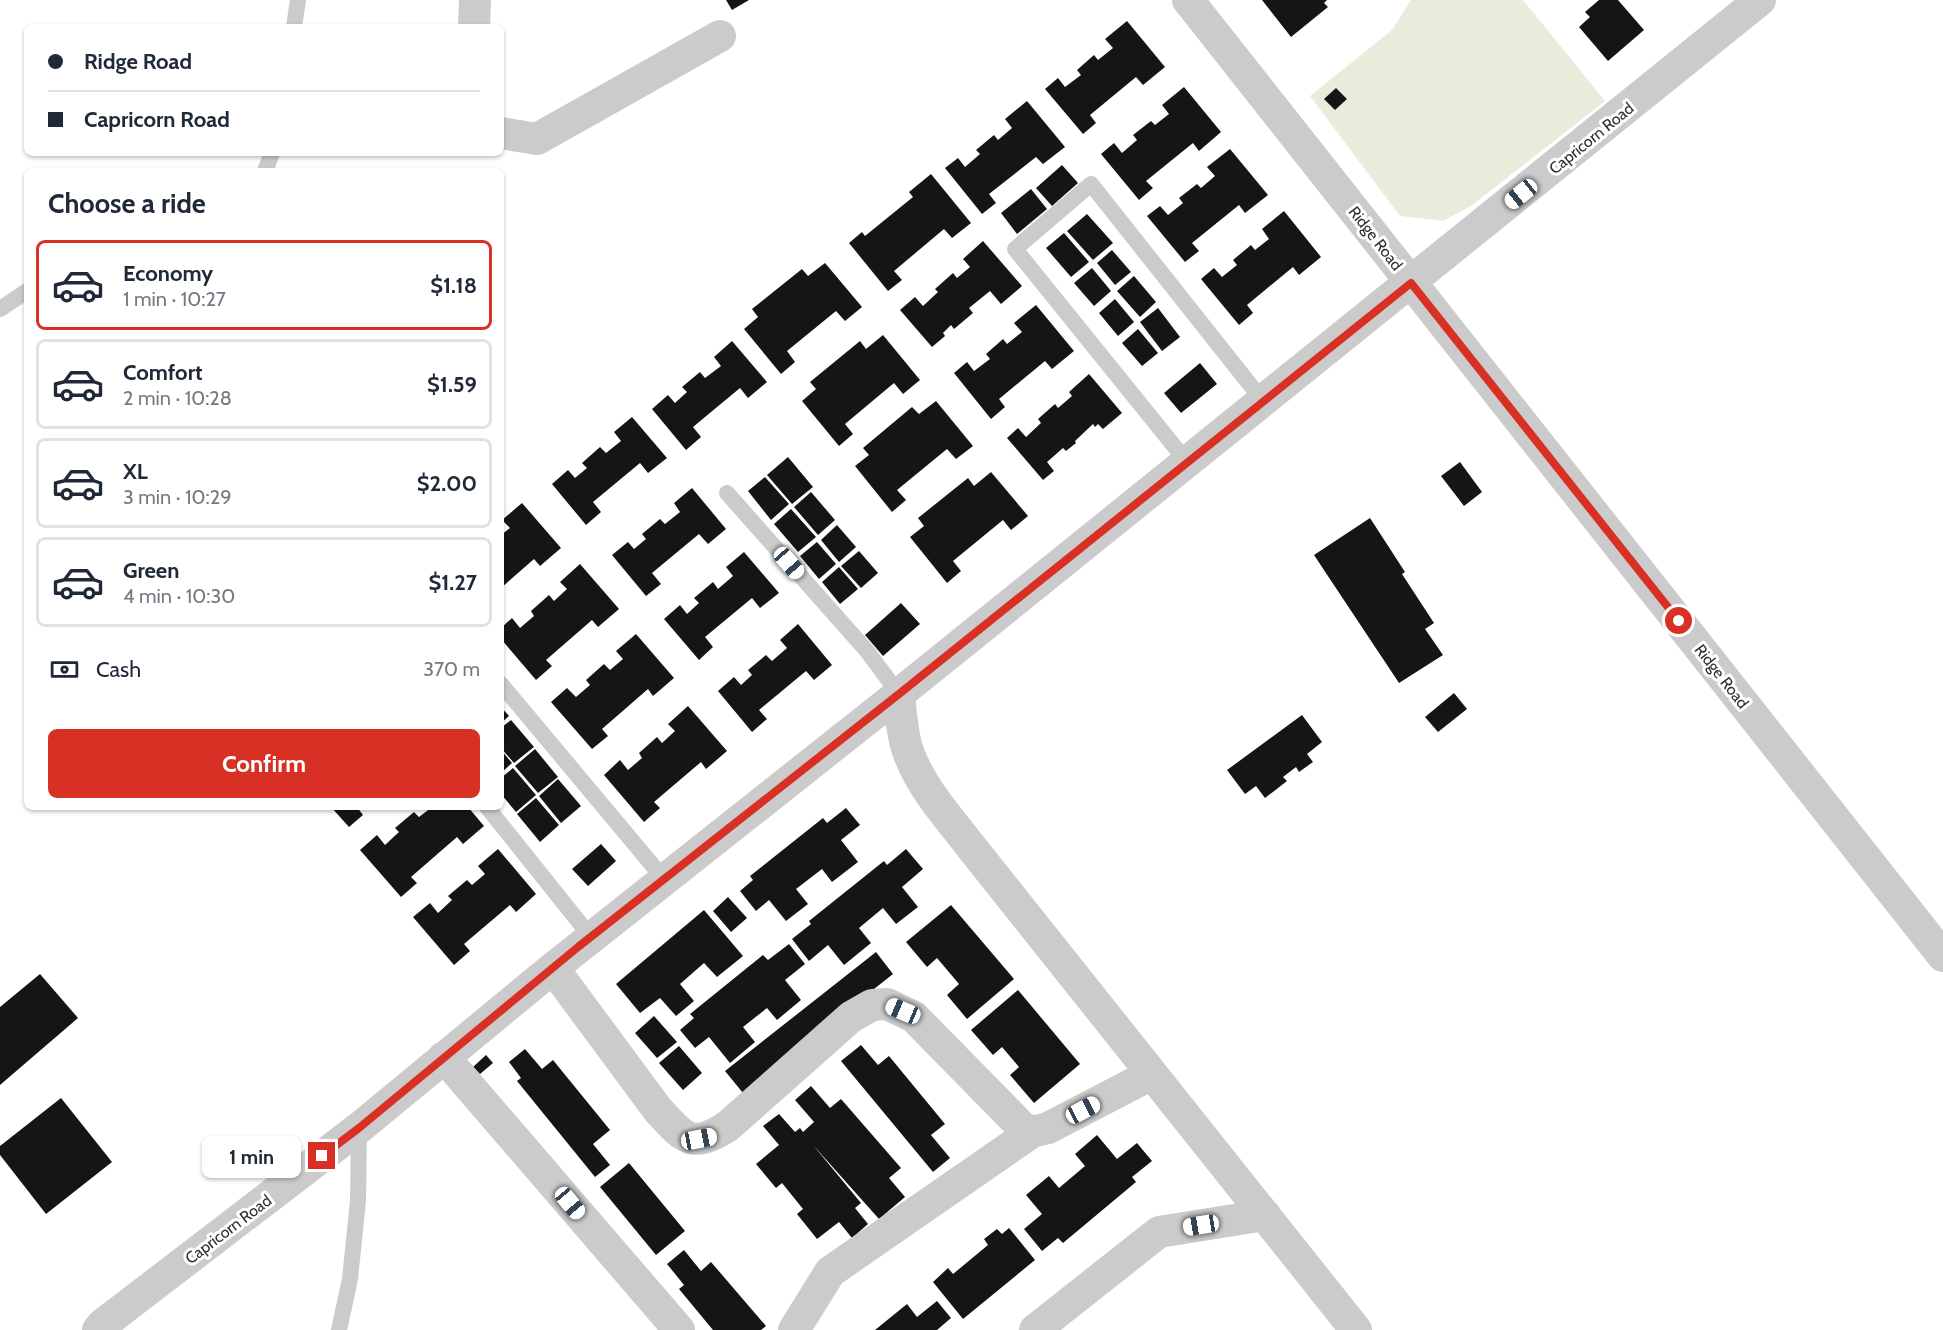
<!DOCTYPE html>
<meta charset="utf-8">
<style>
body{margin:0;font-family:Cabin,sans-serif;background:#f6f6f7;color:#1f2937;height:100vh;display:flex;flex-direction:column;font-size:22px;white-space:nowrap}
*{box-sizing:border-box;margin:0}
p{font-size:20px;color:#747a83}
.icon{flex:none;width:33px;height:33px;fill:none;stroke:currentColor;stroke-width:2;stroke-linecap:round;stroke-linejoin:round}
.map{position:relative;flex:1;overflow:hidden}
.side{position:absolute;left:24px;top:168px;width:480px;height:642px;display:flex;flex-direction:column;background:#fff;border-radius:9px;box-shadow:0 2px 4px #0004}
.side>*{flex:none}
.hud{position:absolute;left:24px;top:24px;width:480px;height:132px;border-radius:9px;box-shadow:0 2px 4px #0004;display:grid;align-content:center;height:132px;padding:0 24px;background:#fff}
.end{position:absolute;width:27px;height:27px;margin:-14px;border:8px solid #d93025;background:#fff;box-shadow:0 0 0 3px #fff}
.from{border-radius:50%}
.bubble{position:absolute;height:42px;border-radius:9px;background:#fff;box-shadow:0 2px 4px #0004;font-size:20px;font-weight:700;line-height:42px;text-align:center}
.car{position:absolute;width:18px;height:36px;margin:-18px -9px;border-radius:8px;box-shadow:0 0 4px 2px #0007;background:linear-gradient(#fff 24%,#345 0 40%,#fff 0 76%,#345 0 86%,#fff 0)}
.hud b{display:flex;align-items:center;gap:21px;height:57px;font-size:22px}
.hud b+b{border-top:2px solid #e0e1e3}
.hud i{width:15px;height:15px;background:#1f2937}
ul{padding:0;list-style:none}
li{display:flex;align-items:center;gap:18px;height:90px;margin:0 12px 9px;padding:0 12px;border:3px solid #e0e1e3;border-radius:9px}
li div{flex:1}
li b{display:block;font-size:22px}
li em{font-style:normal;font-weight:700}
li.selected{border-color:#d93025}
li>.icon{width:54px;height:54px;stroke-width:1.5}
h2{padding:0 24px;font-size:27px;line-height:72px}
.pay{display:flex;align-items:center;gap:15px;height:66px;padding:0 24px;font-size:22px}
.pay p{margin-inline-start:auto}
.cta{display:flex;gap:12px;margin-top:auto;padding:12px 24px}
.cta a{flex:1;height:69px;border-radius:9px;background:#d93025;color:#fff;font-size:24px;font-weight:700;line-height:69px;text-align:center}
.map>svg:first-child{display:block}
.green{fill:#e7ecdb}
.building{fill:#151515}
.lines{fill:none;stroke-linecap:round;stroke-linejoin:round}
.service{stroke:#cbcbcb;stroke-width:16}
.minor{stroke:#cbcbcb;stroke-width:32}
.route{stroke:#d93025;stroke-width:8}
.labels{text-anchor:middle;stroke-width:6;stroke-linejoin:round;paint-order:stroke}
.street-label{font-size:16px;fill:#2e2e2e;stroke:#fff}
</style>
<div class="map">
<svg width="1943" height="1330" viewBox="0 0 1943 1330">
<rect width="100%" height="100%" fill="#fff"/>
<!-- green -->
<path class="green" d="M1411,0H1523L1605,101L1471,206L1443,221L1400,216L1310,96L1392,30Z"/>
<!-- building -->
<path class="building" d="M726,0H749L732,10Z
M1262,0H1327L1324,3L1328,7L1291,37Z
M1599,0H1618L1644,30L1608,61L1579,27L1590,17L1585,12Z
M1127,21L1165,67L1143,85L1136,77L1090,115L1096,123L1083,134L1045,89L1058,78L1065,87L1081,75L1077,70L1094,55L1098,60L1113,48L1105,39Z
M1184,87L1221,132L1199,151L1193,143L1146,181L1153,188L1139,200L1101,154L1114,143L1122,153L1137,140L1133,135L1151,121L1155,125L1169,114L1162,105Z
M1336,88L1347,99L1335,110L1324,99Z
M1027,101L1065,147L1043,164L1036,157L989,194L996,203L982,214L945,168L958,158L965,167L980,154L976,150L994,135L998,140L1012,128L1005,119Z
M1230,149L1268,195L1245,213L1239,205L1192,243L1199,251L1185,262L1147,216L1160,206L1168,215L1183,203L1179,198L1197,184L1201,188L1215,176L1207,167Z
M1062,165L1078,183L1052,206L1036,188Z
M931,174L971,223L952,238L944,229L894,271L902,280L888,291L849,243L862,232L865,236L913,197L909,192Z
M1031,189L1047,209L1017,234L1001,213Z
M1284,211L1321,257L1299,275L1293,267L1247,305L1253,313L1239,325L1201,279L1214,268L1222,277L1237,265L1233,260L1251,245L1255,250L1269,239L1262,229Z
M1087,214L1113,243L1093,260L1067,231Z
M1064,233L1089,262L1071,277L1046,248Z
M983,241L1022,286L1001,304L990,291L969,308L973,313L954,329L951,325L943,333L945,336L932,347L900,310L915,297L923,306L938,292L935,289L953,273L957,278L970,267L963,259Z
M1112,250L1131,272L1115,285L1097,263Z
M825,263L862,307L845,321L836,311L787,351L795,362L781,374L744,329L758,317L752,309L802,269L808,276Z
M1092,268L1111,291L1094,306L1074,283Z
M1134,276L1156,302L1140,317L1117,291Z
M1115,299L1134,322L1118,336L1099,313Z
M1036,305L1074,351L1052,369L1045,361L999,399L1005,407L991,419L954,373L967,362L974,371L990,359L986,354L1003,339L1007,344L1022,332L1014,323Z
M1158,308L1180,337L1162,351L1140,322Z
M1138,329L1158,353L1142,366L1122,343Z
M883,335L920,380L903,394L894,383L845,424L853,434L839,446L802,401L816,389L810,382L860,341L866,349Z
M732,341L767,382L748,398L740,388L693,427L701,437L686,450L652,409L668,395L675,403L687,392L682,387L700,372L705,378L721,366L714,357Z
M1200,363L1217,384L1181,413L1164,393Z
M1089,374L1122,413L1103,429L1098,424L1095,427L1093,424L1075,441L1076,443L1066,451L1063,448L1047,462L1054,471L1043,480L1007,438L1018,428L1026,437L1041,423L1038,419L1055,404L1058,408L1072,396L1069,392Z
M936,401L973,446L956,459L947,449L897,490L906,500L892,512L855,466L869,455L863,448L912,407L919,414Z
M632,417L667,458L648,473L640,463L593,502L601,512L586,525L552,484L568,470L575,478L587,468L582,463L600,447L606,453L621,441L614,432Z
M788,457L813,487L792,504L767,475Z
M1460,462L1482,492L1464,506L1441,476Z
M991,472L1028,516L1011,530L1003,520L953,561L961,571L947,583L910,537L924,526L918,518L968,478L974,486Z
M765,477L789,504L771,520L748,491Z
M692,488L726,529L708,544L699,534L652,573L661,584L646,596L612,555L628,542L634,549L646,539L642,534L660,519L665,524L680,512L674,503Z
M811,492L835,520L818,535L794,507Z
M522,503L561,548L540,566L534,559L501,588V535L510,528L502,520Z
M791,509L816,537L798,552L774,524Z
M1370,518L1405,572L1402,574L1434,623L1425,629L1443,655L1399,683L1314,555Z
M837,525L856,547L839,562L821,540Z
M817,542L836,564L819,579L800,556Z
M859,551L878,573L861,588L841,566Z
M744,552L779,593L760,608L752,598L705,637L713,647L699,660L664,619L680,605L687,614L699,603L694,598L713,582L718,589L733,576L726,567Z
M580,564L619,609L598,627L592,620L546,660L552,666L536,680L501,639V628L512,618L520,628L534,616L531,611L549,595L554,601L567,589L560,582Z
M839,567L858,589L840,604L822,582Z
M901,603L920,624L883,656L865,635Z
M798,624L832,665L814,680L806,671L759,710L767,719L752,732L718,691L734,677L741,685L752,675L748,670L766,655L772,661L787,648L780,640Z
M636,634L674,678L653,696L648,689L602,729L608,736L592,749L551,702L567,688L576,697L590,685L586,680L604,664L610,670L623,659L616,651Z
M1454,693L1467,709L1438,732L1425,717Z
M688,706L727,751L706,769L701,762L654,802L660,808L644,822L604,775L620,760L628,770L642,758L639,753L657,737L662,743L675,731L668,724Z
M501,707L509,716L501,723Z
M1302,715L1322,742L1307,754L1313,762L1299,772L1296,767L1283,777L1287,781L1265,798L1256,786L1245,794L1227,770Z
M511,720L534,747L514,763L501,748V728Z
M535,749L558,777L538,793L515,766Z
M501,750L512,763L501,773Z
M513,768L536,795L516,812L501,794V778Z
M558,779L581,806L561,823L539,796Z
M536,798L559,825L540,842L517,814Z
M331,807H357L363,815L349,827Z
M432,807H468L484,826L463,844L457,837L411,877L417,883L401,897L360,850L377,835L385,845L399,832L395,828L414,812L419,817Z
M846,808L860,825L841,840L858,862L832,882L822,869L796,889L808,904L786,921L769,900L756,911L740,891L753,880L750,876L823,818L827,823Z
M601,844L616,861L588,886L572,869Z
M498,849L536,894L516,912L510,905L464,944L470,951L454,965L413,917L430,903L438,913L452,900L448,896L467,880L472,885L485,874L478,866Z
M906,849L923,869L902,887L918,907L896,924L883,908L859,928L871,943L844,965L828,945L809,961L792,939L811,924L809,921L884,861L887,865Z
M728,897L747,918L731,932L713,911Z
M951,905L1014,979L967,1019L947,995L959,984L937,958L927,967L906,942Z
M704,910L743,956L717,977L704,963L680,984L694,1001L676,1016L660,998L640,1013L616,984Z
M789,944L805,964L785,980L801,1000L777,1020L767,1008L743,1027L755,1042L730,1063L709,1037L695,1048L680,1030L694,1018L690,1014L763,955L768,960Z
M876,952L893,974L743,1093L725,1071Z
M40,974L78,1018L0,1085V1007Z
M1018,990L1080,1064L1034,1103L1010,1075L1019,1067L1002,1047L993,1055L971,1030Z
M654,1016L677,1042L657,1058L635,1033Z
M861,1045L878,1065L889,1056L945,1124L931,1135L950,1158L933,1172L841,1061Z
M679,1046L702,1073L683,1090L659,1063Z
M525,1049L542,1069L553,1060L610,1130L593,1144L610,1165L595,1177L517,1081L521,1078L509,1062Z
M486,1055L493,1063L480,1074L473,1067Z
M811,1086L830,1108L841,1099L901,1168L889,1178L905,1197L879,1219L813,1145L861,1203L855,1208L868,1224L852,1238L839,1222L817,1239L797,1214L803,1209L782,1183L776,1188L756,1164L779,1145L763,1126L779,1114L795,1132L800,1128L803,1132L814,1122L795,1100Z
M61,1098L112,1162L46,1214L0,1155V1146Z
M1097,1135L1117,1159L1137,1143L1152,1161L1132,1177L1136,1182L1063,1243L1058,1238L1042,1251L1024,1229L1042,1214L1026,1195L1049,1176L1059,1188L1085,1166L1075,1154Z
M629,1163L685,1231L656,1255L600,1187Z
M1009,1228L1035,1260L963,1319L933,1282L948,1268L953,1274L988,1245L984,1239L997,1229L1002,1234Z
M684,1250L701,1271L711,1262L766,1326L761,1330H713L679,1289L684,1285L667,1264Z
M937,1301L951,1318L937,1330H875L907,1304L917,1317Z"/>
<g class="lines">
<!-- service -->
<path class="service" d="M294,27L298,0
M265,171L272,153
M0,309L27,291
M1187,462L1015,249L1091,184L1263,401
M727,493L867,651L899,694
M501,684L664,879
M487,807L591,937
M339,1330L350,1279L358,1201L359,1128"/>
<!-- minor -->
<path class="minor" d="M1188,0L1943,956
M474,27L475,0
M501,133L537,139L720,36
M899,694C901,714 902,736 909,754C922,789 950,819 972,848L1356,1330
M553,968L658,1110C684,1138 691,1150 728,1126L851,1017L872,1005L887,1004L914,1017L1022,1127L1032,1132L1048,1128L1152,1074
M444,1057L679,1330
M98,1330L102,1325L359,1128L553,968L899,694L1760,0
M794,1330L830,1272L1032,1132
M1035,1330L1159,1232L1265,1215"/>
</g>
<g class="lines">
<!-- route -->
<path class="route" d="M322,1156L359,1128L578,947L899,694L1411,283L1679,621"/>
</g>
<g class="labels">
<!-- street labels -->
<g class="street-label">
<text transform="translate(1591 138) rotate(-39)" y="6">Capricorn Road</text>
<text transform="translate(1376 238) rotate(52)" y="6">Ridge Road</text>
<text transform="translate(1722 676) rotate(52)" y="6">Ridge Road</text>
<text transform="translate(228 1229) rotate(-37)" y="6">Capricorn Road</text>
</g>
</g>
</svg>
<i class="end from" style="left:1679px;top:621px"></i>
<i class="end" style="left:322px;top:1156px"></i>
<div class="bubble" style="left:202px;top:1136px;width:99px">1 min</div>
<i class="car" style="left:1521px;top:194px;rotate:231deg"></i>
<i class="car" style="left:789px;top:563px;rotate:139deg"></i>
<i class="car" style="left:903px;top:1011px;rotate:293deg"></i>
<i class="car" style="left:1083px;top:1110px;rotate:62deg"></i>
<i class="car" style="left:699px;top:1139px;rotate:79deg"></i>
<i class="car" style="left:570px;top:1203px;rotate:140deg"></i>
<i class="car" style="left:1201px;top:1225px;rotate:261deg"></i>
<div class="hud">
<b><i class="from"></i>Ridge Road</b>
<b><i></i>Capricorn Road</b>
</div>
<section class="side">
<h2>Choose a ride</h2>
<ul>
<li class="selected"><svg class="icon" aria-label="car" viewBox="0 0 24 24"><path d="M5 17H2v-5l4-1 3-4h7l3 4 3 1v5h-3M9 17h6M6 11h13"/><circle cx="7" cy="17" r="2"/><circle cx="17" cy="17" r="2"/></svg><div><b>Economy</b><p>1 min · 10:27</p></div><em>$1.18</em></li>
<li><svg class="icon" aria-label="car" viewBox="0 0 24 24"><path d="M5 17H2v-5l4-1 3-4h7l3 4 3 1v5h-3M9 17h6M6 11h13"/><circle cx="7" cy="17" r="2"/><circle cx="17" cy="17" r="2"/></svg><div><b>Comfort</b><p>2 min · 10:28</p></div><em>$1.59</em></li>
<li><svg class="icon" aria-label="car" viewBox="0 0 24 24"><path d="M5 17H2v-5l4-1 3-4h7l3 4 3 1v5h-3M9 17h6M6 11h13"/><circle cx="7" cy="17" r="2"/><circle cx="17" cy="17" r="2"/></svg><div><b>XL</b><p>3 min · 10:29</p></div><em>$2.00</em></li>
<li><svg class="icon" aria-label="car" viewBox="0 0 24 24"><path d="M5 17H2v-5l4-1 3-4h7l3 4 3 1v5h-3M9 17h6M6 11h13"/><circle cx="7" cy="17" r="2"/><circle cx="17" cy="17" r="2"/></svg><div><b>Green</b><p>4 min · 10:30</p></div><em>$1.27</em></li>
</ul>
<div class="pay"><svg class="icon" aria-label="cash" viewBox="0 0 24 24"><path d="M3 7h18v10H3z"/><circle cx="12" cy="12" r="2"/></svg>Cash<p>370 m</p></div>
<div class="cta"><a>Confirm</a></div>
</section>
</div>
